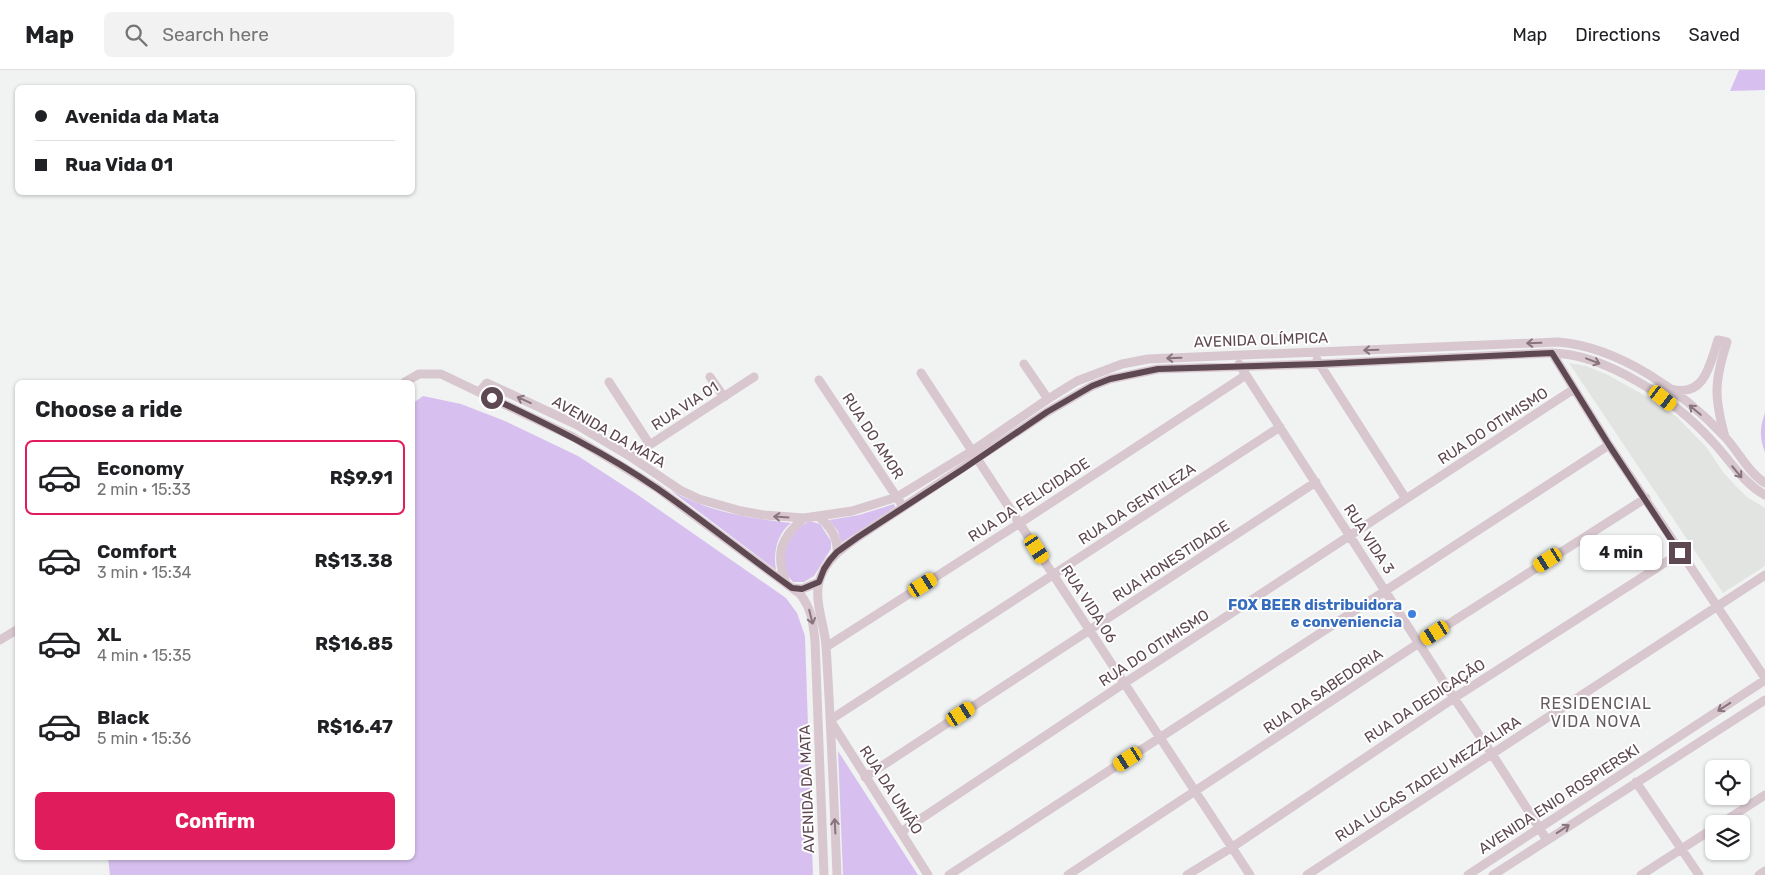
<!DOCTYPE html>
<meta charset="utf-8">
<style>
body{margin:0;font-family:Rubik,sans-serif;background:#f2f2f2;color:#202124;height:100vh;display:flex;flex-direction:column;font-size:19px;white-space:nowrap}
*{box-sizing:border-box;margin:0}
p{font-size:16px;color:#757577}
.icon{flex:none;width:28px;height:28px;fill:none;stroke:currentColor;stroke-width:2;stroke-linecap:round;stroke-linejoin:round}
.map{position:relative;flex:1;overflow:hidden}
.panel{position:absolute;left:15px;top:310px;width:400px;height:480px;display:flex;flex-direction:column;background:#fff;border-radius:8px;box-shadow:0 1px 4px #0004}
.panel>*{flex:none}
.hud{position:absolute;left:15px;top:15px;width:400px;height:110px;border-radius:8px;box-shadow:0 1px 4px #0004;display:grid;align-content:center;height:110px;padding:0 20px;background:#fff}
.tools{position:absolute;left:1705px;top:690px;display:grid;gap:10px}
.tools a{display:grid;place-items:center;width:45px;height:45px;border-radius:8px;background:#fff;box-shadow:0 1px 4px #0004;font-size:25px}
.end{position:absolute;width:22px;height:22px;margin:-11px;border:6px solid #5e4851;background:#fff;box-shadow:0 0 0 2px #fff}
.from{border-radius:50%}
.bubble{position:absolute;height:35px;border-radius:8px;background:#fff;box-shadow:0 1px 4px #0004;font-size:16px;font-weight:700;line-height:35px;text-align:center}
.car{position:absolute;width:15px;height:30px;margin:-15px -8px;border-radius:6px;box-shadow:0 0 4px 1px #0007;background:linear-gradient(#f5c518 24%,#345 0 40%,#f5c518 0 76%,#345 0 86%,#f5c518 0)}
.hud b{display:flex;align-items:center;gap:18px;height:48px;font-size:19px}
.hud b+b{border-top:1px solid #e0e0e0}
.hud i{width:12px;height:12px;background:#202124}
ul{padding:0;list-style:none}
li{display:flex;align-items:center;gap:15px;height:75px;margin:0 10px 8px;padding:0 10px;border:2px solid transparent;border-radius:8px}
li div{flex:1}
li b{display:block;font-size:19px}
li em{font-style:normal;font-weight:700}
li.current{border-color:#e11c5c}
li>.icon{width:45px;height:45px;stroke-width:1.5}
h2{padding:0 20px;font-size:22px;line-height:60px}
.button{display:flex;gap:10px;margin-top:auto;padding:10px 20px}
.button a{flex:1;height:58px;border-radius:8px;background:#e11c5c;color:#fff;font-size:20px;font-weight:700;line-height:58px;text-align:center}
header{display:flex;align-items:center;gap:30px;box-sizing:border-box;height:70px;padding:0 25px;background:#fff;border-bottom:1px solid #e0e0e0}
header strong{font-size:24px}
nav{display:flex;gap:28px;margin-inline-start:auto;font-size:18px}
.search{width:350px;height:45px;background:#f2f2f2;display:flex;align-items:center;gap:12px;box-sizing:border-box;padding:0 18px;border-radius:8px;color:#757577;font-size:19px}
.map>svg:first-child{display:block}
.education{fill:#e2e4e2}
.green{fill:#d7c0ef}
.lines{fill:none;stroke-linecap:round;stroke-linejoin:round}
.minor{stroke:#d8c7ce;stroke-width:9}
.oneway{stroke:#89747d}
.route{stroke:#5e4851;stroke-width:6}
.shop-dot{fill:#3f7fe0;stroke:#fff;stroke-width:2}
.labels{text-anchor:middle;stroke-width:4;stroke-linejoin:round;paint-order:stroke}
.street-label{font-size:15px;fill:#5e4851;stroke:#fff}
.shop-label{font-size:15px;font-weight:bold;fill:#366cbe;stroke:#fff;text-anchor:end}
.neighbourhood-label{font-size:16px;letter-spacing:1px;fill:#655d60;stroke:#fff}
</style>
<header>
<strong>Map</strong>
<div class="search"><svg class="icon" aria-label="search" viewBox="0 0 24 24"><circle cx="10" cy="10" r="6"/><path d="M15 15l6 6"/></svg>Search here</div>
<nav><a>Map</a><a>Directions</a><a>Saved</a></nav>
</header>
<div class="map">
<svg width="1765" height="805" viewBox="0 0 1765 805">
<rect width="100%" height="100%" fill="#f0f3f1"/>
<!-- education -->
<path class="education" d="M1569,293L1586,296L1608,305L1642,324L1677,347L1707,378L1723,402L1734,414L1747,427L1765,438V496L1723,523Z"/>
<!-- green -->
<path class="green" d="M1739,0H1765V20L1730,21Z
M423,326L461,334L505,351L578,386L635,423L786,528L797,543L805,566L813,805H110L108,788H412V334Z
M1765,343V382C1759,368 1760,356 1765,343Z
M670,420C708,442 748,448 791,453C777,464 773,482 776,500Z
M894,434L895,437L841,473L838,461L829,450L859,445Z
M810,451L820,454L831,471V479L814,506L804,512H793C773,493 789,460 810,451Z
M838,681L918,805H843Z"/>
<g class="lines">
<!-- minor -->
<path class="minor" d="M1552,283L1609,375L1765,608
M1317,290L1406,429
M1024,294L1048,329
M1239,294L1454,628L1492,684L1547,770
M921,303L1250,805
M710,307L724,327
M819,310L900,432
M405,312L419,304H441L573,367L620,395L657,418L800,524C812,539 813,553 815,571L824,805
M609,312L650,375
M1671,319C1705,328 1710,294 1718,270L1727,272C1714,312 1714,327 1725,367
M479,322L487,313L577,355L631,387L680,420L699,429L741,441L764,445L804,448L852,441L897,427L972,381L1048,329L1077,311L1122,294L1148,289L1558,272C1620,277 1684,323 1725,367C1738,381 1748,402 1765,413
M631,387L754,307
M819,447C830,456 838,467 837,482
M786,513C775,484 780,468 804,448
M793,518L802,519L819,512
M0,570L18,559
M826,577L1020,453L1246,305
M865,707L1316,412
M1636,712L1699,805
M1720,754L1765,725
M901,762L1123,614L1574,319
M837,805C834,729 831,652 826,576C825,556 814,532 819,512C825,490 841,479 858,467L1047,342L1092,316L1110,309L1158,299L1319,294L1548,283C1605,282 1676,331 1712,371C1730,390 1742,412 1765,425
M928,805L830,650L1280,357
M949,805L1609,375
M1068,805L1419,573L1646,428
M1187,805L1231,778L1454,628L1680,483
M1307,805L1765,505
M1468,805L1765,610
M1493,805L1765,630
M1641,805L1714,758
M1759,805L1765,801"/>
</g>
<!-- one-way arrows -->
<defs><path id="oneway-shaft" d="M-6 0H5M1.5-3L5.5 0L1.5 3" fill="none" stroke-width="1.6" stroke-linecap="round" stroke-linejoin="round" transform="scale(1.25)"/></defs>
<g class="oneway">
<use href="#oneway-shaft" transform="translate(1534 273) rotate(178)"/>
<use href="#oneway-shaft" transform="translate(1371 280) rotate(178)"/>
<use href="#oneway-shaft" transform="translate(1174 288) rotate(178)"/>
<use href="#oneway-shaft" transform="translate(1593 291) rotate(21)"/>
<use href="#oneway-shaft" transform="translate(524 330) rotate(-156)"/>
<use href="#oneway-shaft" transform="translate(1695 340) rotate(-140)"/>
<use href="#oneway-shaft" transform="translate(1737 402) rotate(50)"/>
<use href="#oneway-shaft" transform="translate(781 447) rotate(-176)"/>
<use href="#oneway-shaft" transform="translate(811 547) rotate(76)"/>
<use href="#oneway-shaft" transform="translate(1724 637) rotate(147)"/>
<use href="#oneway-shaft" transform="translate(835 756) rotate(-93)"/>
<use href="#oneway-shaft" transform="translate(1563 759) rotate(-33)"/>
</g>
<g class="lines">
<!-- route -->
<path class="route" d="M492,328C549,355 606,383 658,419C704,451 747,486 792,518L802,519L819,512L824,499L830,490L837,482L858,467L963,399L1047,342L1092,316L1110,309L1158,299L1319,294L1552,283L1609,375L1680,483"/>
</g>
<!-- markers -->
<circle class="shop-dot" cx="1412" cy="544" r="5"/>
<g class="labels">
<!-- street labels -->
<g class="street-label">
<text transform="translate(1261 270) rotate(-2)" y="5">AVENIDA OLÍMPICA</text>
<text transform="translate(685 336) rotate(-33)" y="5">RUA VIA 01</text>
<text transform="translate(1493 356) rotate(-33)" y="5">RUA DO OTIMISMO</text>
<text transform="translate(609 362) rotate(30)" y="5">AVENIDA DA MATA</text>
<text transform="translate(873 366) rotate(57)" y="5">RUA DO AMOR</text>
<text transform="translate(1029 430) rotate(-33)" y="5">RUA DA FELICIDADE</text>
<text transform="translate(1137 434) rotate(-33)" y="5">RUA DA GENTILEZA</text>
<text transform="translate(1369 469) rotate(57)" y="5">RUA VIDA 3</text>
<text transform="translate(1171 491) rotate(-33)" y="5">RUA HONESTIDADE</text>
<text transform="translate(1089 534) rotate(57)" y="5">RUA VIDA 06</text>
<text transform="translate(1154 578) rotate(-33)" y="5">RUA DO OTIMISMO</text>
<text transform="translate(1323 621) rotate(-34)" y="5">RUA DA SABEDORIA</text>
<text transform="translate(1425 631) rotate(-33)" y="5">RUA DA DEDICAÇÃO</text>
<text transform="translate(1428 709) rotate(-33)" y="5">RUA LUCAS TADEU MEZZALIRA</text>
<text transform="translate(807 719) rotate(-92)" y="5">AVENIDA DA MATA</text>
<text transform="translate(891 720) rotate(57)" y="5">RUA DA UNIÃO</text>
<text transform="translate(1559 729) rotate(-33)" y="5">AVENIDA ENIO ROSPIERSKI</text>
</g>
<!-- shop labels -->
<g class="shop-label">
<text x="1402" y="540">FOX BEER distribuidora<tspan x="1402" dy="17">e conveniencia</tspan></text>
</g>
<!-- neighbourhood labels -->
<g class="neighbourhood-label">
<text x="1596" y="639">RESIDENCIAL<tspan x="1596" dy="18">VIDA NOVA</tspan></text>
</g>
</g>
</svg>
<div class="tools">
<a><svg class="icon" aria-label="locate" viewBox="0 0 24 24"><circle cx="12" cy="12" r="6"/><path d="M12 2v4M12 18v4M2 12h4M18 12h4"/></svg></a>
<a><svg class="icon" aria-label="layers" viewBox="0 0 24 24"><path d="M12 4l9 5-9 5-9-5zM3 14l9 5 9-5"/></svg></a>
</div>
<i class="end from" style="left:492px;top:328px"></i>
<i class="end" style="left:1680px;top:483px"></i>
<div class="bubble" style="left:1580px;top:465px;width:82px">4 min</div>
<i class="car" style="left:1663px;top:328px;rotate:128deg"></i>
<i class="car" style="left:1037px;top:479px;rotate:147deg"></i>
<i class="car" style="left:1548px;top:490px;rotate:237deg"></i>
<i class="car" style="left:923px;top:515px;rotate:58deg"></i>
<i class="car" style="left:1435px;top:563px;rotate:237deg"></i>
<i class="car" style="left:961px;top:644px;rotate:57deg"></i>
<i class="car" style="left:1128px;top:689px;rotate:237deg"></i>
<div class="hud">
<b><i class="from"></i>Avenida da Mata</b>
<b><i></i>Rua Vida 01</b>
</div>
<section class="panel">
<h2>Choose a ride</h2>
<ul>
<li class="current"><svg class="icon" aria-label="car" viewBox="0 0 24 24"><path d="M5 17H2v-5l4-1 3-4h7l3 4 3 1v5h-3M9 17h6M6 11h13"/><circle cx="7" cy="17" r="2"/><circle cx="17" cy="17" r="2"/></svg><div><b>Economy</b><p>2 min · 15:33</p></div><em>R$9.91</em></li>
<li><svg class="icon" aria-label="car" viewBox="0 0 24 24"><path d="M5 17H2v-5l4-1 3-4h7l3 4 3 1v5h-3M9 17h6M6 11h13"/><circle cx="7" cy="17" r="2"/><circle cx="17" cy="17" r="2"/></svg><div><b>Comfort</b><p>3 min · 15:34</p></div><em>R$13.38</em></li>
<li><svg class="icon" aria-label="car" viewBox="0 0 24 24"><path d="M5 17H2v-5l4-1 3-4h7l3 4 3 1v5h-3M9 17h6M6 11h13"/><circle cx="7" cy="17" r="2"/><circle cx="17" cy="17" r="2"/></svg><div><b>XL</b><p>4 min · 15:35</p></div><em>R$16.85</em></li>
<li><svg class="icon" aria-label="car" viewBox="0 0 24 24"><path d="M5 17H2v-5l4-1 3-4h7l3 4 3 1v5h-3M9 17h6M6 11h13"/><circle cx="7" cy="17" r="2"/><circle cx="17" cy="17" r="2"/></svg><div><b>Black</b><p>5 min · 15:36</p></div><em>R$16.47</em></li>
</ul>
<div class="button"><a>Confirm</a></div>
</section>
</div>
